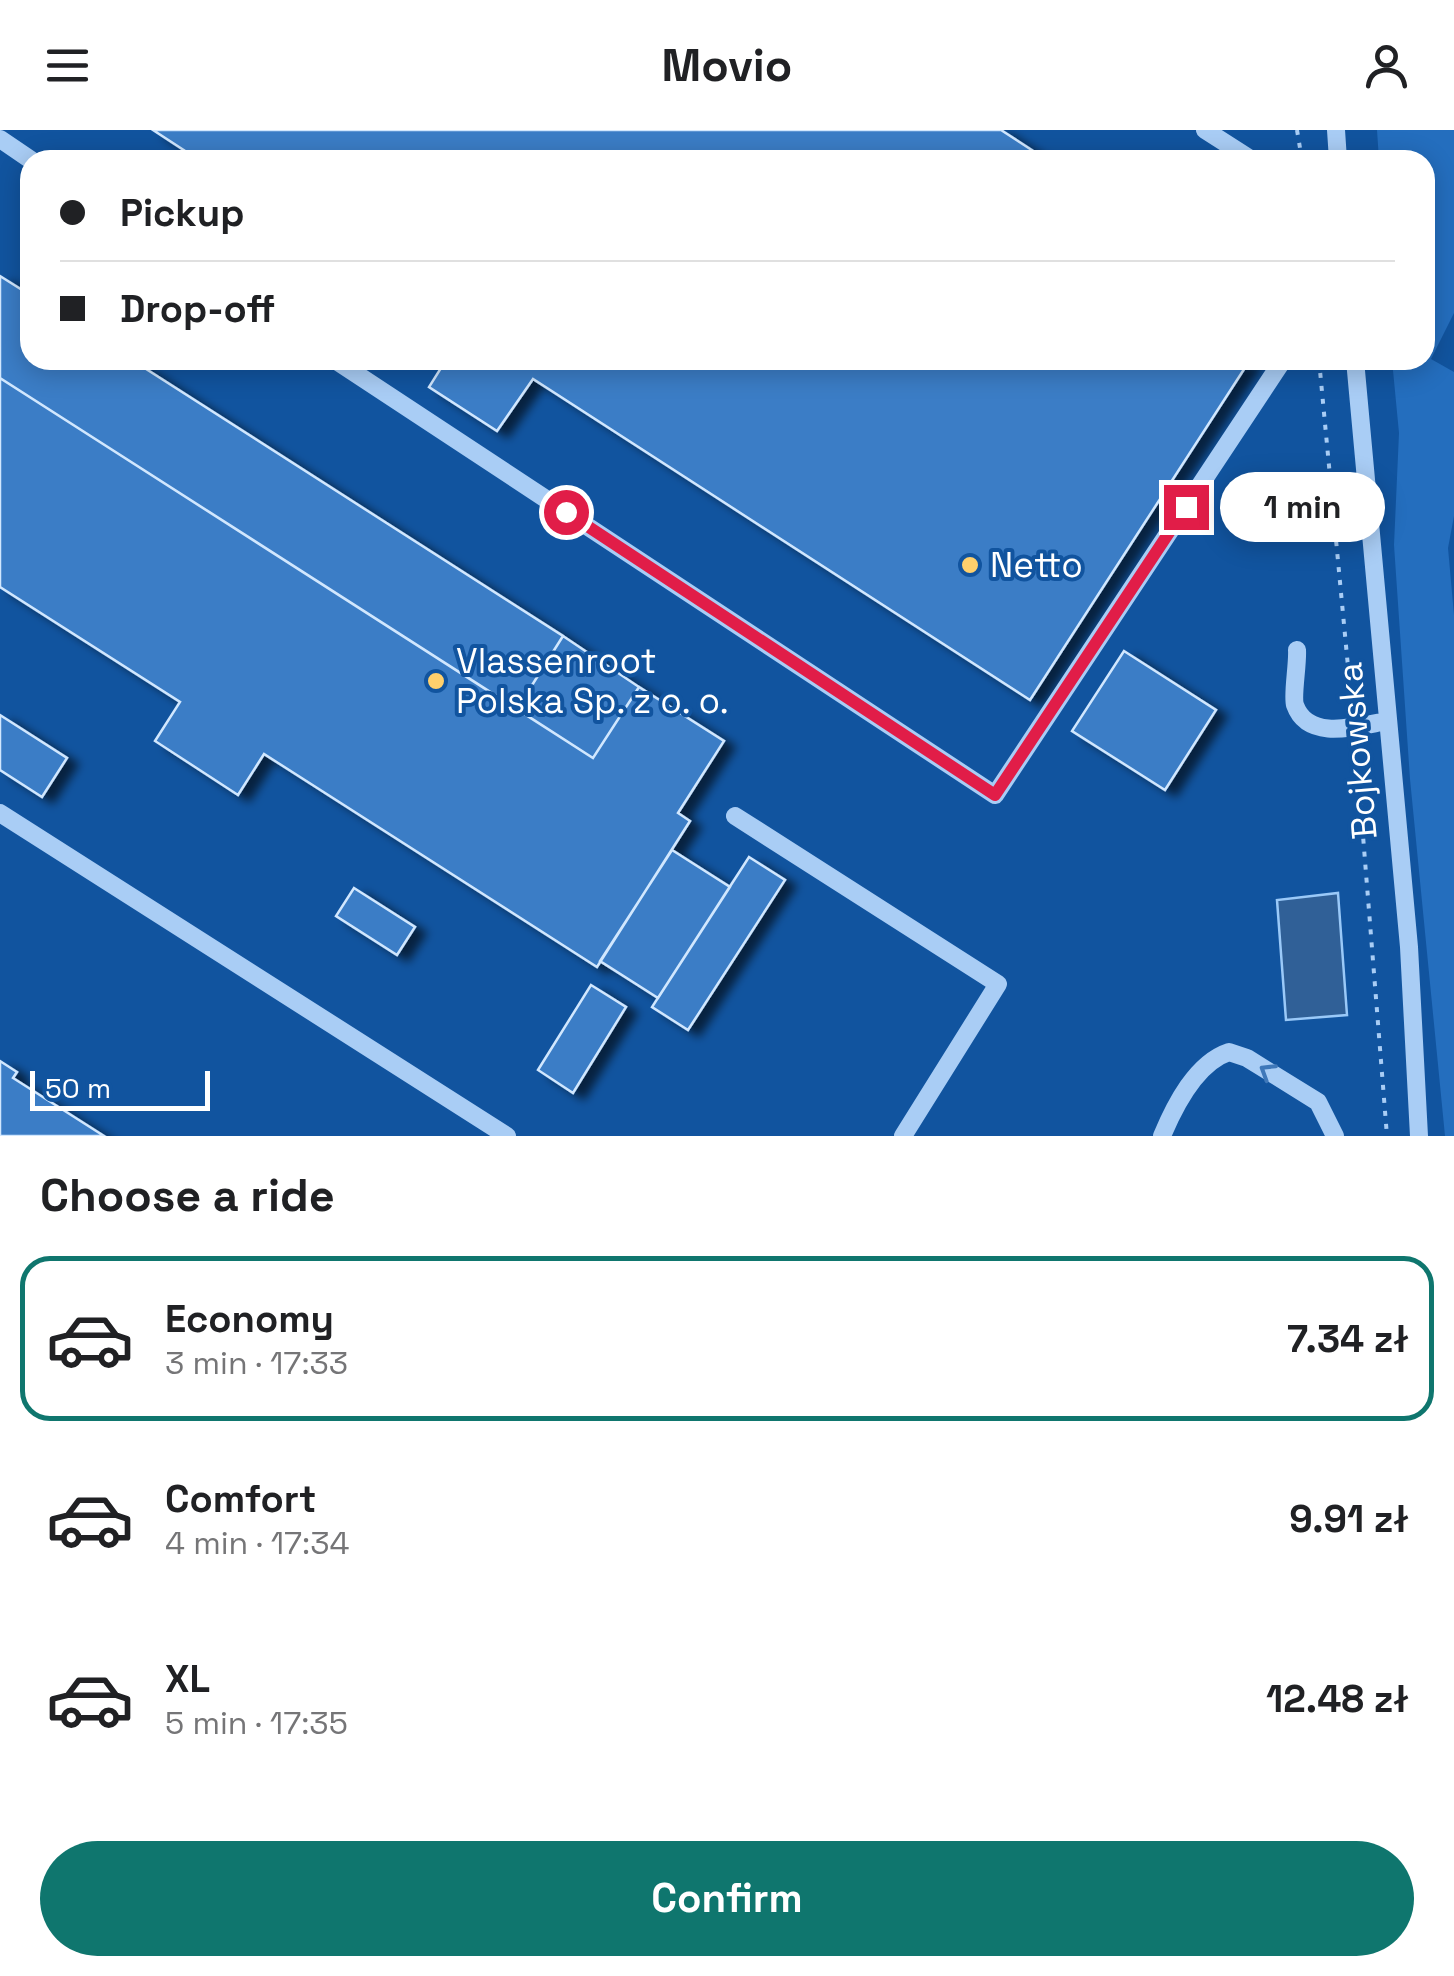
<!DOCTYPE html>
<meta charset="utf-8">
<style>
body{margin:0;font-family:"Space Grotesk",sans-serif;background:#f2f2f2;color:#202124;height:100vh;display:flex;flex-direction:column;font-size:38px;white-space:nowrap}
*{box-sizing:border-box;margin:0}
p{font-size:32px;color:#757577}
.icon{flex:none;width:55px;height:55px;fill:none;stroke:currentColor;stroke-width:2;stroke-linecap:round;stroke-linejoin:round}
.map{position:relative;height:1006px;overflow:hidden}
.sheet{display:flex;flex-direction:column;background:#fff;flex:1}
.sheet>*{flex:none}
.banner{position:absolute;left:20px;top:20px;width:1415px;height:220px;border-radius:30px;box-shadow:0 5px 25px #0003;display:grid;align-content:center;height:220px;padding:0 40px;background:#fff}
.scale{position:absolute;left:30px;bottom:25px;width:180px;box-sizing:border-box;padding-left:10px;border:5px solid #fff;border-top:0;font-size:28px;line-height:35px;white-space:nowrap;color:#fff;-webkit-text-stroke:8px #11549f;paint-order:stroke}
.end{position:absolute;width:45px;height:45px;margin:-22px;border:12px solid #e11d48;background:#fff;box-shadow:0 0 0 5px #fff}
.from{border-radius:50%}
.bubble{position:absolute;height:70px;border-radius:35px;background:#fff;box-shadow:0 5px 25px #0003;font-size:32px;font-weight:700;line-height:70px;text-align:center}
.banner b{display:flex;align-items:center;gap:35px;height:95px;font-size:38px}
.banner b+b{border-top:2px solid #e0e0e0}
.banner i{width:25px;height:25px;background:#202124}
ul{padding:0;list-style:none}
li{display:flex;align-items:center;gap:30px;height:165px;margin:0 20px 15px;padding:0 20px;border:5px solid transparent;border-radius:30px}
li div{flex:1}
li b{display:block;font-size:38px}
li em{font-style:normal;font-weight:700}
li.on{border-color:#0f766e}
li>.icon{width:90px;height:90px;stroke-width:1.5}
h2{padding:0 40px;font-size:45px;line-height:120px}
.action{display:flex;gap:20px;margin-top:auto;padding:20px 40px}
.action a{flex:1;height:115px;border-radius:60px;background:#0f766e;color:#fff;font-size:40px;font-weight:700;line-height:115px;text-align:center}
header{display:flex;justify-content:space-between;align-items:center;height:130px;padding:0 40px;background:#fff;font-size:45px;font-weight:700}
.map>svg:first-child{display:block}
.green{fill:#246ebe}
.water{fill:#306097;stroke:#9ac9f8;stroke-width:2.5}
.building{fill:#3a7dc6;stroke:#d1e7fe;stroke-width:2.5;filter:url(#shadow)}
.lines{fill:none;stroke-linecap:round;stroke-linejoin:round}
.path{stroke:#a9cdf5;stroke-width:4;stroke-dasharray:5 8;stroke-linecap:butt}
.minor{stroke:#a9cdf5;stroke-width:18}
.oneway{stroke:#3f78b9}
.route{stroke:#e11d48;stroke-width:12}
.poi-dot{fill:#ffd06c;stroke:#11549f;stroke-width:4}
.labels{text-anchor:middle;stroke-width:8;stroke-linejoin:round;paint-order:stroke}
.poi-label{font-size:35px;fill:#fff;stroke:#11549f;text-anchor:start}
.street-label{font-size:35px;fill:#fff;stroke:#11549f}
</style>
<header><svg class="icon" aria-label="menu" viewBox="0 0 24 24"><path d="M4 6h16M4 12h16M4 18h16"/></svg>Movio<svg class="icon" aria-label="person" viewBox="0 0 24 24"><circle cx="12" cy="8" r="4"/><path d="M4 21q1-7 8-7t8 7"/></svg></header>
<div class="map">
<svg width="1454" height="1006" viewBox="0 0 1454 1006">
<defs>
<filter id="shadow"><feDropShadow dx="11" dy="6" stdDeviation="5" flood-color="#0009"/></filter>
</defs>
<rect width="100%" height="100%" fill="#11549f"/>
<!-- green -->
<path class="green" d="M1377,0H1454V183L1431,229L1454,242V386L1448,418L1454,485V1006H1445L1410,649L1394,415L1399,303L1392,230H1425V30H1379Z"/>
<!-- water -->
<path class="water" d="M1338,763L1347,885L1286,890L1277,770Z"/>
<!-- building -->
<path class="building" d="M153,0H1001L1047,30H199Z
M0,146L30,165V230H132L563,506L517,579L0,248Z
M446,230H1250L1030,570L533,249L497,301L429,257Z
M0,248L593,628L639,557L724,611L678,683L690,691L597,837L264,624L238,665L155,611L180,572L0,457Z
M563,506L639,557L593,628L517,579Z
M1124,521L1216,580L1165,660L1072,601Z
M0,585L67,628L42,667L0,640Z
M672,720L730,757L658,868L600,831Z
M749,727L785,750L688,900L652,877Z
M354,758L415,797L397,825L336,786Z
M591,855L626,877L573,963L538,940Z
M0,931L17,942L13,948L104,1006H0Z"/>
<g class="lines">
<!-- path -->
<path class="path" d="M1297,0L1302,30
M1319,230L1352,579
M1356,618L1387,1006"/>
<!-- minor -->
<path class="minor" d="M1205,0L1252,30
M1336,0L1338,30
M0,9L31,30
M335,230L995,665L1283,230
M1355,230L1409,817L1419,1006
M1297,520C1298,534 1292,566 1295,575C1308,612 1358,596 1387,591
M0,683L507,1006
M735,686L998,854L903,1006
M1162,1006C1175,975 1196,933 1229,922L1247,928L1318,972L1335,1006"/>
</g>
<!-- one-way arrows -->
<defs><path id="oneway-chevron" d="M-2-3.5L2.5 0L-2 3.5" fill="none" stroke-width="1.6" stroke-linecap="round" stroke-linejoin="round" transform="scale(2.5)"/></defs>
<use class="oneway" href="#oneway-chevron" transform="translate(1267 941) rotate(-148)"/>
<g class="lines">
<!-- route -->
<path class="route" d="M566,382L995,665L1186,377"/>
</g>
<!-- markers -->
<g class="poi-dot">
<circle cx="970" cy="435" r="10"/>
<circle cx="436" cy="551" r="10"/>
</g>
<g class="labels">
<!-- poi labels -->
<g class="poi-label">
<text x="990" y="447">Netto</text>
<text x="456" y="543">Vlassenroot<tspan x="456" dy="40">Polska Sp. z o. o.</tspan></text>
</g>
<!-- street labels -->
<g class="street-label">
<text transform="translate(1357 621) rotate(-95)" y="12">Bojkowska</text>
</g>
</g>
</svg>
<div class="scale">50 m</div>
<i class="end from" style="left:566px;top:382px"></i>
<i class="end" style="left:1186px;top:377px"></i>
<div class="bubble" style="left:1220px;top:342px;width:165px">1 min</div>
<div class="banner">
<b><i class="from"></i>Pickup</b>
<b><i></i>Drop-off</b>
</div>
</div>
<section class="sheet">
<h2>Choose a ride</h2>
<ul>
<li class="on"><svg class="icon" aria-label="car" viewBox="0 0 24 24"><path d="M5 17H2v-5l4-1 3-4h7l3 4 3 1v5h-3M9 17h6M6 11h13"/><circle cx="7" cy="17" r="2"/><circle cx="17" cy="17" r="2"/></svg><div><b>Economy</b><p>3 min · 17:33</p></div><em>7.34 zł</em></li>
<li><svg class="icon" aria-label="car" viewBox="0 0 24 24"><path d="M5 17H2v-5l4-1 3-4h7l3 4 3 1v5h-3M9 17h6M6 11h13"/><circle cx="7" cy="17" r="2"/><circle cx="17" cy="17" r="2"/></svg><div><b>Comfort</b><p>4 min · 17:34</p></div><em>9.91 zł</em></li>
<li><svg class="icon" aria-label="car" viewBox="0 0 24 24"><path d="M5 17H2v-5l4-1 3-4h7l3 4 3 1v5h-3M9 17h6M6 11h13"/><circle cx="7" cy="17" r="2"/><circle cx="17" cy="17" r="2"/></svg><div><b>XL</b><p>5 min · 17:35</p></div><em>12.48 zł</em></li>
</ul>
<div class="action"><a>Confirm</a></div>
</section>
